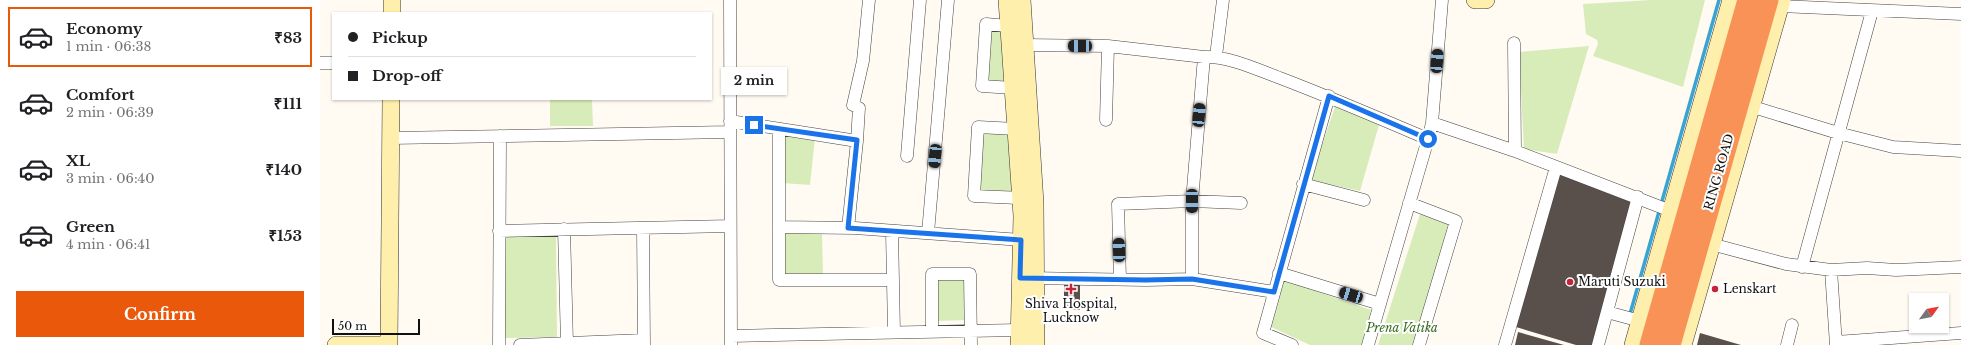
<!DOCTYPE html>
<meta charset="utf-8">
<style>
body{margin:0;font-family:"Libre Baskerville",serif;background:#f2f2f2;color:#202124;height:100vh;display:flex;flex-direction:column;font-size:15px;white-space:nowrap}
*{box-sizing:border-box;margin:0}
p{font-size:13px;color:#757577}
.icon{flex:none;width:22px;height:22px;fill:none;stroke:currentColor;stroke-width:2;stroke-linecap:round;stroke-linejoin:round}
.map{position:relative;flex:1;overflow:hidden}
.panel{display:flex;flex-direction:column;background:#fff;width:320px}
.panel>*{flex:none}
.hud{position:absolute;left:12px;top:12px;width:380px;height:88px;border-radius:0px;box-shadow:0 1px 3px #0004;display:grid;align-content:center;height:88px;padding:0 16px;background:#fff}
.needle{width:26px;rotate:57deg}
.tools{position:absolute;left:1589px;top:293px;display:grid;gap:8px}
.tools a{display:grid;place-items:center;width:40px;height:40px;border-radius:0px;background:#fff;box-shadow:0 1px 3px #0004;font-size:20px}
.scale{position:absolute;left:12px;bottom:10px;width:88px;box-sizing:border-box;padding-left:4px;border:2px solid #101010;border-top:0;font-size:11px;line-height:14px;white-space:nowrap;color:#101010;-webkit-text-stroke:3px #fff;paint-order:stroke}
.end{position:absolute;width:18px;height:18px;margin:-9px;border:5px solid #1a73e8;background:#fff;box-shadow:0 0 0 2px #fff}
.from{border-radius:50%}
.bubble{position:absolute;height:28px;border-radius:0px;background:#fff;box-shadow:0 1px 3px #0004;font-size:13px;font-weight:800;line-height:28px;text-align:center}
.car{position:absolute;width:12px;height:24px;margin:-12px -6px;border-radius:5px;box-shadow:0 0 3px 1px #0007;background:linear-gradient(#222 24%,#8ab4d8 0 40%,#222 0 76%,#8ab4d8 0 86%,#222 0)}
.hud b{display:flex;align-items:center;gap:14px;height:38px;font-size:15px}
.hud b+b{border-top:1px solid #e0e0e0}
.hud i{width:10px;height:10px;background:#202124}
ul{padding:7px 0 0;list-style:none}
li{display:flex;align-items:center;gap:12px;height:60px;margin:0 8px 6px;padding:0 8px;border:2px solid transparent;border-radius:0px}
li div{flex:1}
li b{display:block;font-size:15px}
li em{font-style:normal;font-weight:800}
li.selected{border-color:#ea580c}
li>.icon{width:36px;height:36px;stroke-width:1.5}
.cta{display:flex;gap:8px;margin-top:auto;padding:8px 16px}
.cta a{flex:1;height:46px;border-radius:0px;background:#ea580c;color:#fff;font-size:16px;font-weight:800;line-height:46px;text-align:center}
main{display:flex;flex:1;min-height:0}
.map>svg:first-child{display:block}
.green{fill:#d8ecba}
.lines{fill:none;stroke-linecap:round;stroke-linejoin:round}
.stream{stroke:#39a3d2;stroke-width:3.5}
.building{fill:#594f4b}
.street-casing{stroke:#434343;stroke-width:13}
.secondary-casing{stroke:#323232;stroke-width:18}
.highway-casing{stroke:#212121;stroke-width:22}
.street{stroke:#fff;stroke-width:12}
.secondary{stroke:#ffefad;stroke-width:17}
.highway{stroke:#f99256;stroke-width:21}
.route{stroke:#1a73e8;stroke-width:5}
.poi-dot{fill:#c62238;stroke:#fff;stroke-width:1.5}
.labels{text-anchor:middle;stroke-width:4;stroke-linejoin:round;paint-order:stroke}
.street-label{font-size:12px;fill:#101010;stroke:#fff}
.poi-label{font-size:12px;fill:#101010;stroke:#fff;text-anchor:start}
.park-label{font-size:12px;font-style:italic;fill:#346b1c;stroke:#fff}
</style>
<main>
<section class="panel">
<ul>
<li class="selected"><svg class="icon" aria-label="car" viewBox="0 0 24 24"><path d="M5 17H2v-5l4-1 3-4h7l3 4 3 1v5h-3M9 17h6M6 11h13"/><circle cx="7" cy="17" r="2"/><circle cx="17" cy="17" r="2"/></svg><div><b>Economy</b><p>1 min · 06:38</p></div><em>₹83</em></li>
<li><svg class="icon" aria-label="car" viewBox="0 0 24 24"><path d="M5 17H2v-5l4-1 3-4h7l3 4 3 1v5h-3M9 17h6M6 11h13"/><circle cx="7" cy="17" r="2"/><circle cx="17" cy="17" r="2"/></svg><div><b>Comfort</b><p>2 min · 06:39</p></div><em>₹111</em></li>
<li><svg class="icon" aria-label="car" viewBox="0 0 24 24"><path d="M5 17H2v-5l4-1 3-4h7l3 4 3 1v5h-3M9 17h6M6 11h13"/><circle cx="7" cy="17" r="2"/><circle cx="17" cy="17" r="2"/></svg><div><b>XL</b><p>3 min · 06:40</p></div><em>₹140</em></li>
<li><svg class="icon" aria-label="car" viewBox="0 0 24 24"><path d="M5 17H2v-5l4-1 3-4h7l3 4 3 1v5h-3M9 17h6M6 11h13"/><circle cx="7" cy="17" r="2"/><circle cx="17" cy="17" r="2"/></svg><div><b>Green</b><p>4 min · 06:41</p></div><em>₹153</em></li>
</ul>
<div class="cta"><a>Confirm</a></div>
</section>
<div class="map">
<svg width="1641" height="345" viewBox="0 0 1641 345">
<rect width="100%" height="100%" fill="#fffbf2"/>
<!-- green -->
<path class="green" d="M1331,0H1385L1363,87L1273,56L1278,44L1277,40L1266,34L1263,4Z
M671,31L681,32L684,83L668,82Z
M1269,46L1237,154L1204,149L1199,52Z
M230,99H272L273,126H230Z
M1016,104L1059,125L1040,191L990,180Z
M463,133L495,138L490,185L462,183Z
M662,133L689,135L693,192H659Z
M1101,211L1129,222L1094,345H1058Z
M464,232H502L503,275L465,276Z
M183,237H236L237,337L185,338Z
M616,279H645L647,320L618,321Z
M964,280L1051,310L1042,345H990L949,326Z"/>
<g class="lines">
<!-- stream -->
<path class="stream" d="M1310,314L1399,0"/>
</g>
<!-- building -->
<path class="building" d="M1239,171L1314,201L1273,345H1256L1196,327Z
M760,282V310H744V283Z
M1198,332L1244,345H1195Z
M1380,333L1421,345H1377Z"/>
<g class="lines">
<!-- street casing -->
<g class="street-casing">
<path id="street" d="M410,0L411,345
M1460,6L1641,14
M688,26L666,24L662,86L693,88
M1194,43L1195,151
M705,45L788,46L884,57C909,56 936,69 960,78C1010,97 1059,118 1108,139
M896,56L903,0
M0,63H13
M1430,106L1518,133L1573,147L1641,151
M786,120L788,46
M410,121L537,141L528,228
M1112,123L1195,151L1351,211
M459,129V280H573
M696,129L658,127L654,196L701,198
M71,138L410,132
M537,141L539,108L533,105L543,61L549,0
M587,156L600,0
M983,184L1044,200
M1089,203L1136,221L1099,345
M459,227L535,228L701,240
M323,228L324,345
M244,229L247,343
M179,231L410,226
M572,231L574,332
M608,233L628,0
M1391,244L1466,264L1511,270L1547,268L1576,270L1641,267
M1482,267L1552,11
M1511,270L1516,345
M959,273L1060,304
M709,278L826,280L872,279L954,292
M872,279V201L884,57
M800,280L798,204L872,201L921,203
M1287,312L1320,321
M612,332V274H650L651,345
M411,336L699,330
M1516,342L1641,333
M179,345L180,136
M200,345L324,340
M972,345L943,333L1009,96
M1048,345L1108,139L1112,123L1122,0
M1185,345L1236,167
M1278,345L1318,197
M1467,345L1472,325"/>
</g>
<!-- secondary casing -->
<g class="secondary-casing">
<path id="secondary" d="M687,0L702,216L699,345
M702,0L715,203L716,345
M1155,0H1166
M72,13V0
M16,345H69
M69,345L71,99
M1313,345L1411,0
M1363,345L1462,0"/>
</g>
<!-- highway casing -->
<g class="highway-casing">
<path id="highway" d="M1330,345L1428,0
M1350,345L1448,0"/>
</g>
<!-- street -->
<use href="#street" class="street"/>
<!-- secondary -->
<use href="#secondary" class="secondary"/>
<!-- highway -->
<use href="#highway" class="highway"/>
</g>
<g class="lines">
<!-- route -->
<path class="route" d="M434,125L537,140L528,228L701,240L700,278L826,280L872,279L954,292L1009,96L1108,139"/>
</g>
<!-- markers -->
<g class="poi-dot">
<circle cx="1250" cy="282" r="4"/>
<path d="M749 283h4v4h4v4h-4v4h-4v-4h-4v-4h4z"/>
<circle cx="1395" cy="289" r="4"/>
</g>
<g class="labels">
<!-- street labels -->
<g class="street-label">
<text transform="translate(1399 172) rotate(-74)" y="4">RING ROAD</text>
</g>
<!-- poi labels -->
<g class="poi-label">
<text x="1258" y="286">Maruti Suzuki</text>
<text x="1403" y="293">Lenskart</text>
<text x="751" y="308" text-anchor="middle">Shiva Hospital,<tspan x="751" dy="14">Lucknow</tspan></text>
</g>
<!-- park labels -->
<g class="park-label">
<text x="1082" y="332">Prena Vatika</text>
</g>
</g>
</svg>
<div class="tools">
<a><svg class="needle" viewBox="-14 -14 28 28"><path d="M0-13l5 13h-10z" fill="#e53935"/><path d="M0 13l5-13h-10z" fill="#757577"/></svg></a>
</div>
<div class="scale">50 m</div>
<i class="end from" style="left:1108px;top:139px"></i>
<i class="end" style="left:434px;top:125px"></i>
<div class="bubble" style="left:401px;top:67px;width:66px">2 min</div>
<i class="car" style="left:760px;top:46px;rotate:271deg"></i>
<i class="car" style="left:1117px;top:61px;rotate:4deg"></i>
<i class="car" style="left:879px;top:115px;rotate:5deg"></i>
<i class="car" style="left:615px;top:156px;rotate:185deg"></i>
<i class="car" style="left:872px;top:201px;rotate:180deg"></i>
<i class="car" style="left:799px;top:250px;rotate:358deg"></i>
<i class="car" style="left:1031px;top:295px;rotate:287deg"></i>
<div class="hud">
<b><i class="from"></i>Pickup</b>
<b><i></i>Drop-off</b>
</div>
</div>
</main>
